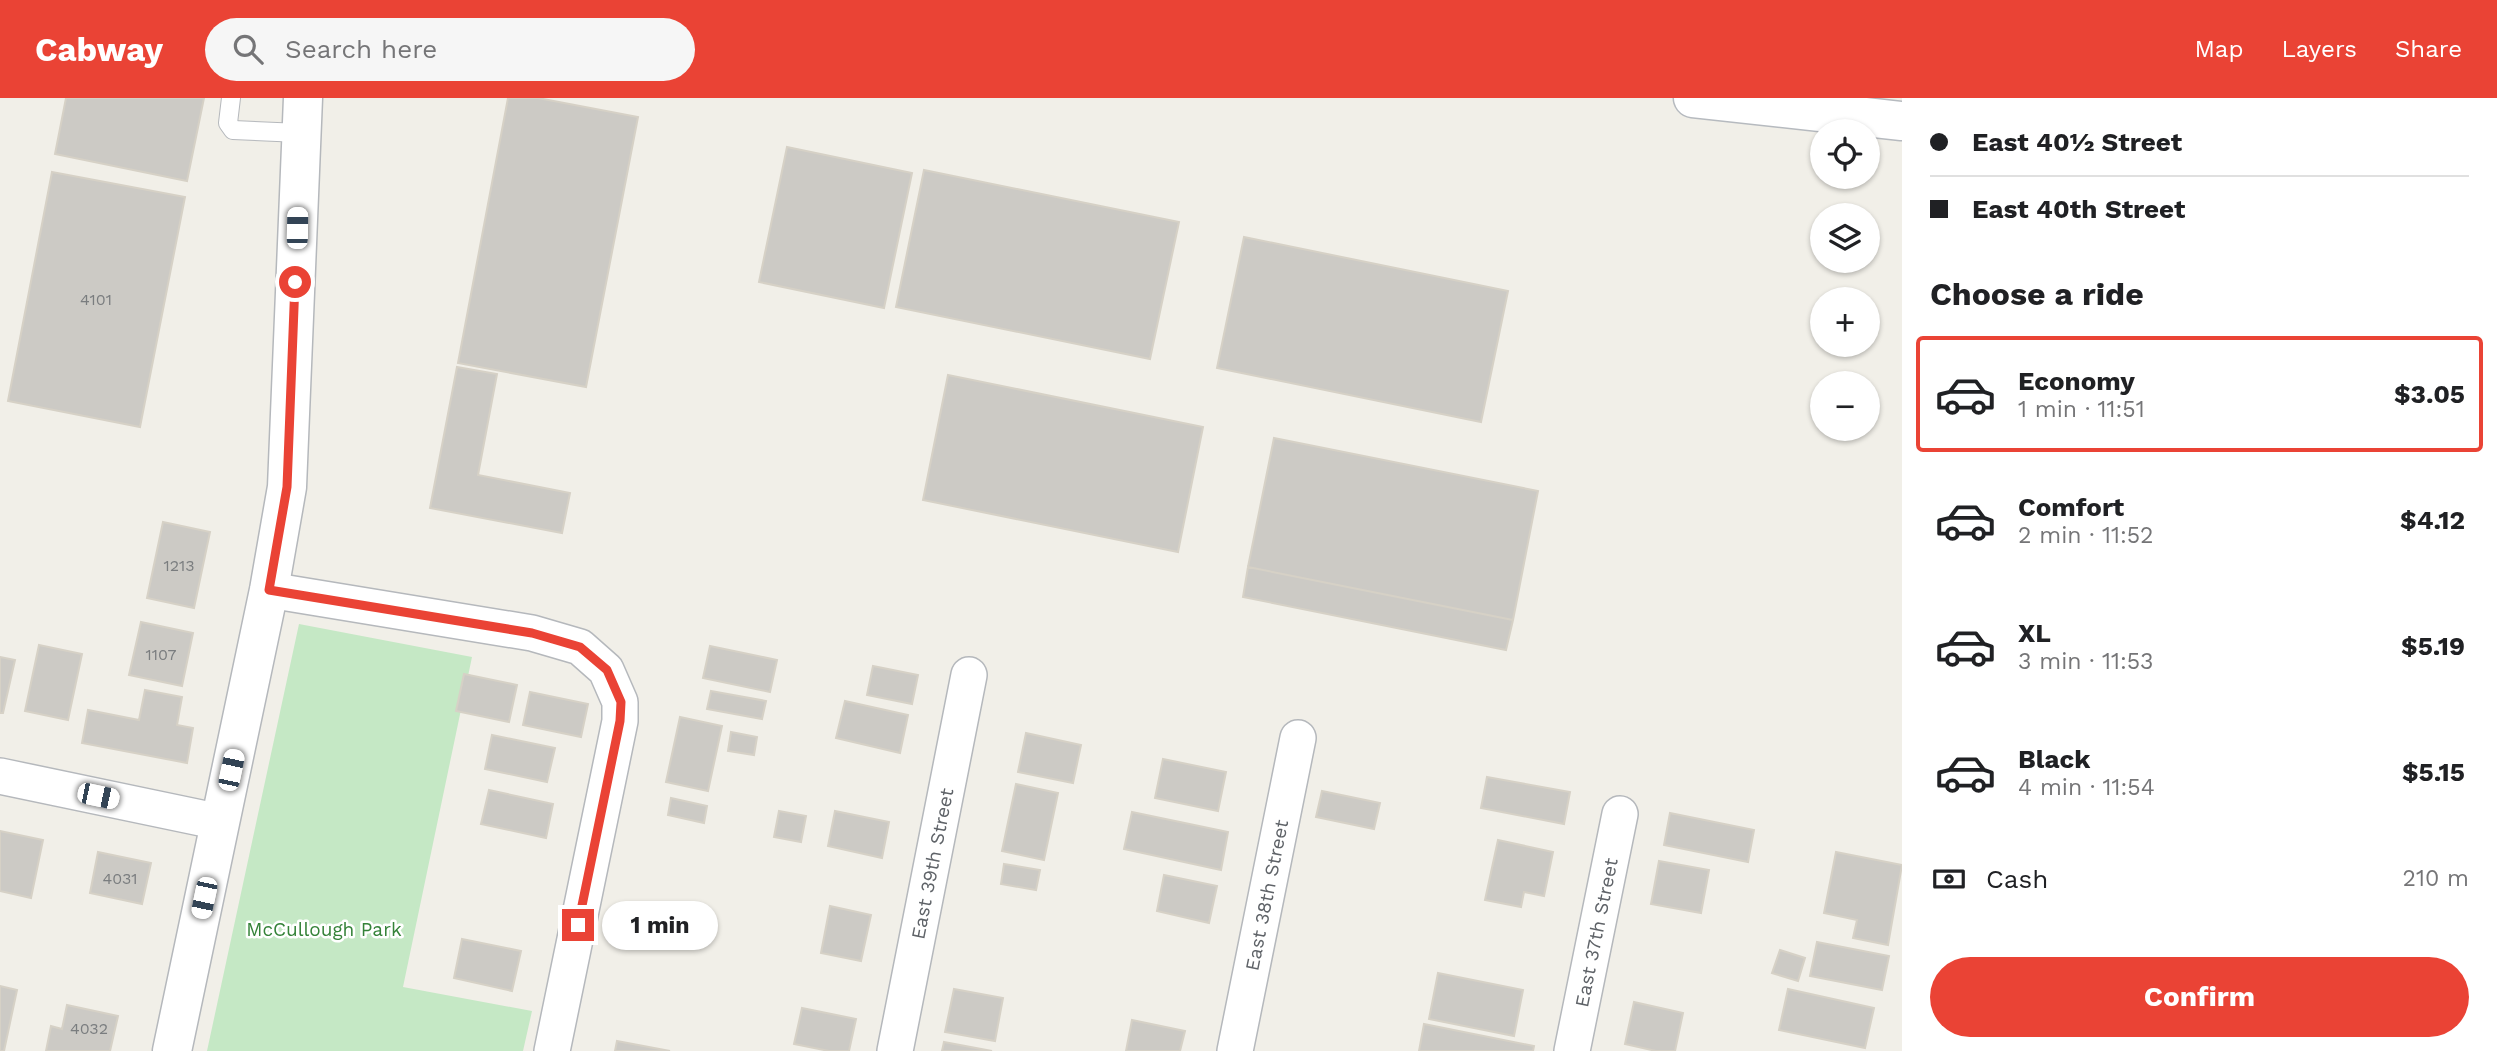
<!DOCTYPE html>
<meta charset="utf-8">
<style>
body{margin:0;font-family:"Work Sans",sans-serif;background:#f6f6f6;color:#202124;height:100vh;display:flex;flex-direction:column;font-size:26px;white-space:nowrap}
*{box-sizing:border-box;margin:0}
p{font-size:23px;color:#757577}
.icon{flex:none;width:38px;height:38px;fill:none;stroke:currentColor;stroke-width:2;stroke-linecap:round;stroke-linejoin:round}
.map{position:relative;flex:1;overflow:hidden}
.details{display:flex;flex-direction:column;background:#fff;width:595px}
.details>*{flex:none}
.banner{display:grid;align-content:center;height:154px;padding:0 28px;background:#fff}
.fabs{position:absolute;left:1810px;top:21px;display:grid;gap:14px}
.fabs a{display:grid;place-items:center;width:70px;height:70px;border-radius:50%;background:#fff;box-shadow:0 2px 5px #0004;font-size:35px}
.end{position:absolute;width:32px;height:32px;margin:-16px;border:9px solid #ea4335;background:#fff;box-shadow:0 0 0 4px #fff}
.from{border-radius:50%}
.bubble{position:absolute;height:49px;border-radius:24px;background:#fff;box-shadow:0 2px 5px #0004;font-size:23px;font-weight:700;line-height:49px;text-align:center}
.car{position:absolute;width:21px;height:42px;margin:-21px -10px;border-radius:9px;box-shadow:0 0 5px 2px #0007;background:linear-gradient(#fff 24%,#345 0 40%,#fff 0 76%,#345 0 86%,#fff 0)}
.banner b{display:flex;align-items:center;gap:24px;height:66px;font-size:26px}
.banner b+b{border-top:2px solid #e0e0e0}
.banner i{width:18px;height:18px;background:#202124}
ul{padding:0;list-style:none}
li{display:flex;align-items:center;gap:21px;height:116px;margin:0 14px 10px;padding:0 14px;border:4px solid transparent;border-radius:7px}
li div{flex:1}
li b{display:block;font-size:26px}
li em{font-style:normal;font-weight:700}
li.selected{border-color:#ea4335}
li>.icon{width:63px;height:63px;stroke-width:1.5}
h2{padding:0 28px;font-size:32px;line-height:84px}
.pay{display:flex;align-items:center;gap:18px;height:77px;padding:0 28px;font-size:26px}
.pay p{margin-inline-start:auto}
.cta{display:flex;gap:14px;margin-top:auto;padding:14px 28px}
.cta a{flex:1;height:80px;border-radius:42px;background:#ea4335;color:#fff;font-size:28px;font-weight:700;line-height:80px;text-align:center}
header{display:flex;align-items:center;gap:42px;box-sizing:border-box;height:98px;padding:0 35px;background:#ea4335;color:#fff}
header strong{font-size:33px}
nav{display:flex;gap:38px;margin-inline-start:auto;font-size:24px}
.search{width:490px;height:63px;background:#f6f6f6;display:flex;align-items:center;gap:18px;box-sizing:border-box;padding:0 24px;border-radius:38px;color:#757577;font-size:26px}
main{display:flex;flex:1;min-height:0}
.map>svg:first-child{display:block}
.green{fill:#c5e8c5}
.building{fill:#cccac5;stroke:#d6d1c6;stroke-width:2}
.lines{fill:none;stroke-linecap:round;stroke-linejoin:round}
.service-casing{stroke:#b5b8bc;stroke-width:20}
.minor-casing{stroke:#b5b8bc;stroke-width:38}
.tertiary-casing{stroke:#b5b8bc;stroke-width:41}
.secondary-casing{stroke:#b6babf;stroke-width:41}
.service{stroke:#fff;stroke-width:18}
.minor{stroke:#fff;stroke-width:35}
.tertiary{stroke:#fff;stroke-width:38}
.secondary{stroke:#fff;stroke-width:38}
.route{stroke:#ea4335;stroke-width:9}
.labels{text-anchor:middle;stroke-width:5;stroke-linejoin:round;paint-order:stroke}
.number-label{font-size:16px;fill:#7a7d7f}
.street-label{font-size:19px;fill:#5f6368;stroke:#fff}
.park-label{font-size:19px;fill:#348238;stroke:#fff}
</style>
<header>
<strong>Cabway</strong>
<div class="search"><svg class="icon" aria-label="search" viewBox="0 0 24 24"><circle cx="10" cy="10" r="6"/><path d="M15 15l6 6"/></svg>Search here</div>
<nav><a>Map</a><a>Layers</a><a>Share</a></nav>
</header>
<main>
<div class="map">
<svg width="1902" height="953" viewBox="0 0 1902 953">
<rect width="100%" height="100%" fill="#f1efe8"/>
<!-- green -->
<path class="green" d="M299,526L472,559L403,889L532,913L523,953H207Z"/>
<!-- building -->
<path class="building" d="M66,0H204L187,83L55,56Z
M508,0H538L638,19L586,289L458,265Z
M787,49L912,75L884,210L759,184Z
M924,72L1179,124L1150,261L896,209Z
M52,74L185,99L140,329L8,303Z
M1244,139L1508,193L1481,324L1217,270Z
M457,269L497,276L478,377L570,395L562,435L430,410Z
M948,277L1203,329L1178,454L923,402Z
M1274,340L1538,393L1513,522L1248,469Z
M163,424L210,434L194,510L147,500Z
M1248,469L1513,522L1506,552L1243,499Z
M141,524L193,535L182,588L129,577Z
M39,547L82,556L68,622L25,613Z
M710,548L777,562L770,594L703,580Z
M0,559L15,562L3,615H0Z
M873,568L918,577L912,606L867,597Z
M464,576L517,587L509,624L456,613Z
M145,592L182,599L177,627L193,630L187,665L82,645L88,612L139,622Z
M711,593L766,603L762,621L707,611Z
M530,594L588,606L581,639L523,627Z
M845,603L908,617L900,655L836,640Z
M680,619L722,628L708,693L666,684Z
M731,634L757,639L754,657L728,653Z
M1026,635L1081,647L1073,685L1018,674Z
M492,637L555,650L547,684L485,671Z
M1163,661L1226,674L1218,713L1155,700Z
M1487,679L1570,694L1564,726L1481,710Z
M1016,686L1058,695L1044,762L1002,753Z
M489,692L553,706L546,740L481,726Z
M1322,693L1380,705L1374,731L1316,719Z
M671,700L707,708L704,725L668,717Z
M779,713L806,718L801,744L774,739Z
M835,713L889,724L882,760L828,748Z
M1132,714L1228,734L1221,772L1124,751Z
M1670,715L1754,732L1748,764L1664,747Z
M0,733L43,742L31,800L0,793Z
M1498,742L1553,754L1544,798L1524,794L1521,809L1485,802Z
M98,754L151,765L142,806L90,795Z
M1836,754L1902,767L1888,847L1853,840L1857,822L1824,815Z
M1659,763L1709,772L1701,815L1651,806Z
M1004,766L1040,772L1036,792L1001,786Z
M1164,777L1217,788L1209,825L1157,813Z
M830,808L871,817L861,863L821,855Z
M462,841L521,853L512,893L454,880Z
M1817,844L1889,858L1882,892L1810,878Z
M1780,852L1805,860L1798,883L1772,875Z
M1438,875L1523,892L1514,938L1429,921Z
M0,888L17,892L4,953H0Z
M954,891L1003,900L995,943L945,934Z
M1788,891L1874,910L1865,950L1779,932Z
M1634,904L1683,915L1675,953H1656L1625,946Z
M67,907L118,918L110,953H46L51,928L62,931Z
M802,910L856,921L849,953H829L794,946Z
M1132,922L1185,933L1180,953H1126Z
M1424,926L1534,948L1533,953H1419Z
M617,943L670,953H615Z
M944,944L992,953H942Z"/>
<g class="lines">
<!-- service casing -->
<g class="service-casing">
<path id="service" d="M231,0L228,25L233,32L300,35"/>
</g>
<!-- minor casing -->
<g class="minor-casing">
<g id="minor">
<path d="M269,492L532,535L580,549L606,572L620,604V623L552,953"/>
<path d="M0,678L220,724"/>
<path id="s1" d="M895,953L969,577"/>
<path id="s2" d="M1235,953L1298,640"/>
<path id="s3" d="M1572,953L1620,716"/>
</g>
</g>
<!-- tertiary casing -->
<g class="tertiary-casing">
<path id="tertiary" d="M172,953L269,492L287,389L303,0"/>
</g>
<!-- secondary casing -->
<g class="secondary-casing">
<path id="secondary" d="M1693,0L1902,23"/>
</g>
<!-- service -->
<use href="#service" class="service"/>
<!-- minor -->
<use href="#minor" class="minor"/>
<!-- tertiary -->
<use href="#tertiary" class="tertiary"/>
<!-- secondary -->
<use href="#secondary" class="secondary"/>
</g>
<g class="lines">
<!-- route -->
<path class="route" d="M295,184L287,389L269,492L532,535L580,549L607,572L621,604L620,623L578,827"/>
</g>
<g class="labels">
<!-- number labels -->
<g class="number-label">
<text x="96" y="207">4101</text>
<text x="179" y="473">1213</text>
<text x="161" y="562">1107</text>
<text x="120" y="786">4031</text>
<text x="89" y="936">4032</text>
</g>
<!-- street labels -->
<g class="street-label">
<text dy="7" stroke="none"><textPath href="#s1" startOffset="191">East 39th Street</textPath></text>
<text dy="7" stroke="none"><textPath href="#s2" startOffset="159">East 38th Street</textPath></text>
<text dy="7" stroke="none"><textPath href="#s3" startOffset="121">East 37th Street</textPath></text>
</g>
<!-- park labels -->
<g class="park-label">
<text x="324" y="838">McCullough Park</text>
</g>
</g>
</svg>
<div class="fabs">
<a><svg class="icon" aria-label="locate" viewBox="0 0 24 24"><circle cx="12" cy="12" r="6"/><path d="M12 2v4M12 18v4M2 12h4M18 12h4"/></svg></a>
<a><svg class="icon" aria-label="layers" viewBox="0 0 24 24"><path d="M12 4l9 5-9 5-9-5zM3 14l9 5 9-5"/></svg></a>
<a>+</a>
<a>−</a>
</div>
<i class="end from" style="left:295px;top:184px"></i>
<i class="end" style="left:578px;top:827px"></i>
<div class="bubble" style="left:602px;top:803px;width:116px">1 min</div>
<i class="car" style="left:297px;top:130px;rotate:1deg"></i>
<i class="car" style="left:231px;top:672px;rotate:12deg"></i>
<i class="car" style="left:98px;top:698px;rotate:102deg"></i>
<i class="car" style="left:204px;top:800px;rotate:192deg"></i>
</div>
<section class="details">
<div class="banner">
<b><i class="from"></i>East 40½ Street</b>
<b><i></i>East 40th Street</b>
</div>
<h2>Choose a ride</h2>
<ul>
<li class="selected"><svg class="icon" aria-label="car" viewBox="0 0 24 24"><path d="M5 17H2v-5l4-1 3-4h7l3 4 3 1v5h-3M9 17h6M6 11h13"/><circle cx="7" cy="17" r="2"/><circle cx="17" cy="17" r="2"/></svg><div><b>Economy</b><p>1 min · 11:51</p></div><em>$3.05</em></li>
<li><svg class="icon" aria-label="car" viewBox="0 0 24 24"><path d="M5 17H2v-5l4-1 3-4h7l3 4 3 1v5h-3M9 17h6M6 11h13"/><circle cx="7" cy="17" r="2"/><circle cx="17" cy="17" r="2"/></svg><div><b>Comfort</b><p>2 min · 11:52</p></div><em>$4.12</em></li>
<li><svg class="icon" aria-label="car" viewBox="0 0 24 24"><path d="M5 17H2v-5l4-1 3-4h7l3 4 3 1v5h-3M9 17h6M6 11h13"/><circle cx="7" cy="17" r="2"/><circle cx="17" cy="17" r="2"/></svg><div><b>XL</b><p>3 min · 11:53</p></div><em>$5.19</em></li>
<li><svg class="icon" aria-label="car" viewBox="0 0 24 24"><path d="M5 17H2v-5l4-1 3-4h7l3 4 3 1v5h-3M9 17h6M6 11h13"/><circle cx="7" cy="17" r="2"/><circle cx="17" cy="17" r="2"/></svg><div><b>Black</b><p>4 min · 11:54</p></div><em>$5.15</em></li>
</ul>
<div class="pay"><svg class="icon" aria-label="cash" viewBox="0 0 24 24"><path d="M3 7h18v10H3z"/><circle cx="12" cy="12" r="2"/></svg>Cash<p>210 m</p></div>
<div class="cta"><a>Confirm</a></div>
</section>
</main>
